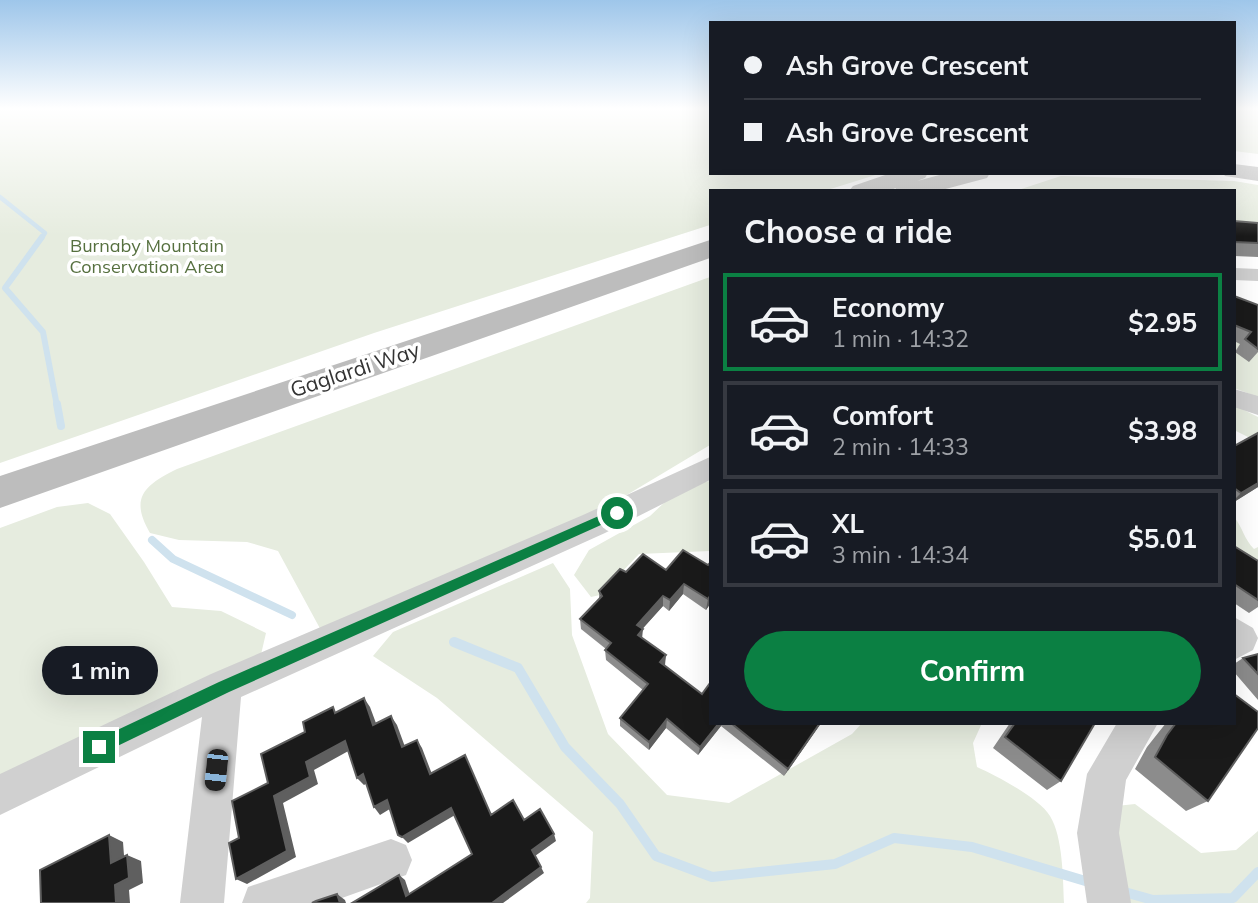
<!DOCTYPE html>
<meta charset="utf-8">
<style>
body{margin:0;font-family:Mulish,sans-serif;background:#20242c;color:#f1f3f6;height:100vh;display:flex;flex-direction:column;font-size:26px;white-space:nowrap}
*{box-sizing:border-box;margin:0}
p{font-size:23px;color:#9ea1a6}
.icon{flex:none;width:38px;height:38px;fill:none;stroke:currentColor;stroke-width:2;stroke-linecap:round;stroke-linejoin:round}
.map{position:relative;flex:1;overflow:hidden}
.side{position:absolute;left:709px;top:189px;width:527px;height:536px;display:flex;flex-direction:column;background:#171b24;border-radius:0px;box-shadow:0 7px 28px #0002}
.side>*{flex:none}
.banner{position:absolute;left:709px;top:21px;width:527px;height:154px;border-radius:0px;box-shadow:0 7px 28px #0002;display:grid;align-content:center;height:154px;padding:0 35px;background:#171b24}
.end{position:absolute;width:32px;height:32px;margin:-16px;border:9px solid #0b8043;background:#fff;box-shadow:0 0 0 4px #fff}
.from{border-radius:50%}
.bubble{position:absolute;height:49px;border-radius:24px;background:#171b24;box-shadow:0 7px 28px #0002;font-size:23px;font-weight:700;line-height:49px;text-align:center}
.car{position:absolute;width:21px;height:42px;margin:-21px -10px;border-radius:9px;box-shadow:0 0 5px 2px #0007;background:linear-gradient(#222 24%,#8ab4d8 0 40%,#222 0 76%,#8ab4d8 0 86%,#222 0)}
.banner b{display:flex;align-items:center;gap:24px;height:66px;font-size:26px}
.banner b+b{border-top:2px solid #363941}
.banner i{width:18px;height:18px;background:#f1f3f6}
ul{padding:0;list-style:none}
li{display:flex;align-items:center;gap:21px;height:98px;margin:0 14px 10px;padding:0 21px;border:4px solid #363941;border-radius:0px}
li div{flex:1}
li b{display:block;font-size:26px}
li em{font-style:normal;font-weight:700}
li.current{border-color:#0b8043}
li>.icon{width:63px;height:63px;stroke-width:1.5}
h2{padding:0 35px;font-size:32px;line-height:84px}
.button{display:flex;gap:14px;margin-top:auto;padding:14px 35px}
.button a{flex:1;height:80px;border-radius:42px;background:#0b8043;color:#fff;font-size:28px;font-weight:700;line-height:80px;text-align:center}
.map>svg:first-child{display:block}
.green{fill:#e6ecdf}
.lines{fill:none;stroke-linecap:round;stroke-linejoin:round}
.stream-far3{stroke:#cfe2ee;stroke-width:4.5}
.stream-far2{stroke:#cfe2ee;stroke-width:6}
.stream-far1{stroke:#cfe2ee;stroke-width:8}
.stream{stroke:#cfe2ee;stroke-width:10}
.street{fill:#d0d0d0;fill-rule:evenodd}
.secondary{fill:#bdbdbd;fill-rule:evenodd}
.wall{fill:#8c8c8c}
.shaded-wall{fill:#5f5f5f}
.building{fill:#1a1a1a;stroke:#5f5f5f;stroke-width:2}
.route{fill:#0b8043}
.labels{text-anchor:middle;stroke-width:7;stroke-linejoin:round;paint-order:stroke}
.far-park-label{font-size:18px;fill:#56703f;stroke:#fff}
.street-label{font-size:21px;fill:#333;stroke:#fff}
</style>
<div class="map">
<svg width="1258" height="903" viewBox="0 0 1258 903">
<rect width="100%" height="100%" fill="#fff"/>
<!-- green -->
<path class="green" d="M0,109H710V173H882L824,191H710V225L374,333L0,463Z
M1234,109H1258V154L1234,151Z
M1061,176L1234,181L1258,185V246L1234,235V191H1015Z
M710,277V445L550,541L323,634L278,551L247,542L179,540L150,533C129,497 145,485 177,469Z
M1234,301L1258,322V397L1234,388Z
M1234,405L1258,417V442L1234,430Z
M710,481V551L639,554L600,595L591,597L574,575L589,550L650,516L682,486Z
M88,503L110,514L144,562L172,607L221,611L266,633L259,663L0,775V528L57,507Z
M1234,517C1243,528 1244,539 1254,549L1258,547V572L1234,554Z
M553,563L570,589L572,635L608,734L667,795L729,803L852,734L862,723H982L973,743L977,767C997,776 1039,798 1050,816C1063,837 1063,879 1064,903H586L590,898L593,832L437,698L373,656L393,632Z
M1135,804L1201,853L1236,850L1258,831V903H1123L1089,809Z"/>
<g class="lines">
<!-- stream-far3 -->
<path class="stream-far3" d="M0,197L45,233L41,239"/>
<!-- stream-far2 -->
<path class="stream-far2" d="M42,237L5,288L43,332L57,406"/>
<!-- stream-far1 -->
<path class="stream-far1" d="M57,404L61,426
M152,540L173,559L292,615"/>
<!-- stream -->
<path class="stream" d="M454,642L518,668L565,747L620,804L656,856L712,877L835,864L894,838L972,847L1092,883
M1121,891L1153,900L1233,898L1258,872"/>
<!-- street -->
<path class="street" d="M1234,268L1258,269V281L1234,280Z
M1234,389L1258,396V415L1234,407Z
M710,457V480L605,533L241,697L224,903H180L202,717L0,815V774L211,674L583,515Z
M1234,617L1253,628L1258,638L1253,650L1234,660Z
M1117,723H1158L1126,780L1119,833L1131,903H1087L1077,833L1087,774Z
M391,839L406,845L412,860L406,875L328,903H242L248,887Z"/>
<!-- secondary -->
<path class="secondary" d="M1234,164L1258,167V181L1225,176L1223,173H1234Z
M891,173H928L925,178L917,181L947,173H990L987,178L938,191H894L896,188L888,191H849L853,186Z
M710,240V258L0,508V476Z"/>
</g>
<!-- wall -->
<path class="wall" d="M1234,221L1258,223V257L1234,256Z
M1234,296L1258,305V352L1249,362L1235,352L1240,344L1234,341Z
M1258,433V487L1234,502V446Z
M1234,546L1258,561V607L1249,613L1234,603Z
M710,563V604L706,610L683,594L669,611L663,606L642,629V638L666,655L664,666L710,723H821L784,776L721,726L698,755L666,728L649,750L620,726V718L643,690L606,660L605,650L606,649L581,629L580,619L599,599V591L626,572L708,565Z
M1258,654V700L1234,672V664L1243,658Z
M1010,723H1095L1061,781L1047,790L993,748Z
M1166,723H1234L1208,801L1186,811L1135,769L1147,747Z"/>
<!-- shaded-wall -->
<path class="shaded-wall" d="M1258,483V487L1234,502V500L1241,493Z
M684,584L683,594L669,611L670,600Z
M663,596V606L637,635V625Z
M710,596V604L706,610L708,599Z
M643,629L642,639L638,635Z
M666,655L665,665L659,672L660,662Z
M364,698L370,707L380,734L373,725Z
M391,716L397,725L408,755L402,747Z
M667,719L666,728L649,750V742Z
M719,723H722L721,726L698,755L700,747Z
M820,723H821L784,776L788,769Z
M417,740L422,748L435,782L430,774Z
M345,741L352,749L314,770L318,784L283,803L296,857L247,884L236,879L274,796L306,762Z
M363,774L369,782L364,785L357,778Z
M387,800L393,807L380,815L374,807Z
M451,808L455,815L408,843L402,837Z
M554,834L556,841L535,856L532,850Z
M109,835L123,842L125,869L111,863Z
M127,855L141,861L143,883L129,890L130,903H116L115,885Z
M541,867L544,873L503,903H492Z
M399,875L405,880L412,901L406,896Z
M337,894L345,900L346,903H340Z"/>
<!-- building -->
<path class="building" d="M1234,221L1258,223V243L1234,242Z
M1234,296L1258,305V349L1245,339L1251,332L1234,325Z
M1258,433V483L1241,493L1234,488V446Z
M1234,546L1258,561V600L1234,584Z
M683,550L708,565L710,563V596L708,599L684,584L670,600L663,596L637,625L643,629L638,635L666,655L660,662L702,694L710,683V723H719L700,747L667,719L649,742L620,718L648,684L605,650L611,643L580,619L602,596L599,591L620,569L626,572L643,554L666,570Z
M1258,654V674L1243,658Z
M1234,694L1258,712V728L1208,801L1155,757L1167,735L1176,723H1234Z
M364,698L373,725L391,716L402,747L417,740L430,774L465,755L491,815L513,800L524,820L540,809L554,834L532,850L541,867L492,903H352L399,875L406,896L472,854L451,808L402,837L398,835L387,800L374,807L363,774L357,778L345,741L306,762L310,777L274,796L287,851L236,879L229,843L239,838L232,801L268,783L261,754L305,732L303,722L333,707L335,713Z
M731,723H820L788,769Z
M1015,723H1095L1061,781L1005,737Z
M109,835L111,863L127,855L129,878L115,885L116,903H41L40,870Z
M337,894L340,903H312L316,901Z"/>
<!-- sky -->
<linearGradient id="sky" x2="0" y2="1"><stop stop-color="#9ec6ea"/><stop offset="0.46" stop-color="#fff"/><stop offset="1" stop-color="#fff" stop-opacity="0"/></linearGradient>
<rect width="1258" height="236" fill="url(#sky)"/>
<!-- route -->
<path class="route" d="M617,508L623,513L621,516L229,692L105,752L99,755L94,752L92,747L94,741L219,682Z"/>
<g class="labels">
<!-- far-park labels -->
<g class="far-park-label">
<text x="147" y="252">Burnaby Mountain<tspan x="147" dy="21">Conservation Area</tspan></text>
</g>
<!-- street labels -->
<g class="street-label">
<text transform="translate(355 370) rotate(-18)" y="7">Gaglardi Way</text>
</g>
</g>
</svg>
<i class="end from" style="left:617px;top:513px"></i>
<i class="end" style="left:99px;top:747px"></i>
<div class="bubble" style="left:42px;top:646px;width:116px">1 min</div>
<i class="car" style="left:216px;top:770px;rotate:186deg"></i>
<div class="banner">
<b><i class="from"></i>Ash Grove Crescent</b>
<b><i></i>Ash Grove Crescent</b>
</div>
<section class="side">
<h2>Choose a ride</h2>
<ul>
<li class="current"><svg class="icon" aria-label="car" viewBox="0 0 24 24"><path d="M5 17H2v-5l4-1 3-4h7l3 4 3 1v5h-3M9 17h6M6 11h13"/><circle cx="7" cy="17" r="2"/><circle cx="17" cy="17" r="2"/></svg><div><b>Economy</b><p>1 min · 14:32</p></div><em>$2.95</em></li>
<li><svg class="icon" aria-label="car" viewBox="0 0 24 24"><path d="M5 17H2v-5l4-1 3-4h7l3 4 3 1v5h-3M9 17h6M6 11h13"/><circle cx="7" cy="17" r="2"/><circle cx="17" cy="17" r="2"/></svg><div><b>Comfort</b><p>2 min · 14:33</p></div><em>$3.98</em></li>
<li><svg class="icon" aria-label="car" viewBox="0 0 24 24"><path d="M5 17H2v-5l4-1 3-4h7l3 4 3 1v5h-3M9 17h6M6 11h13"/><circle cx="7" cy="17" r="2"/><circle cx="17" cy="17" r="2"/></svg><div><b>XL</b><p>3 min · 14:34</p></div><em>$5.01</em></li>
</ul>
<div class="button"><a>Confirm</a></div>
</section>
</div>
